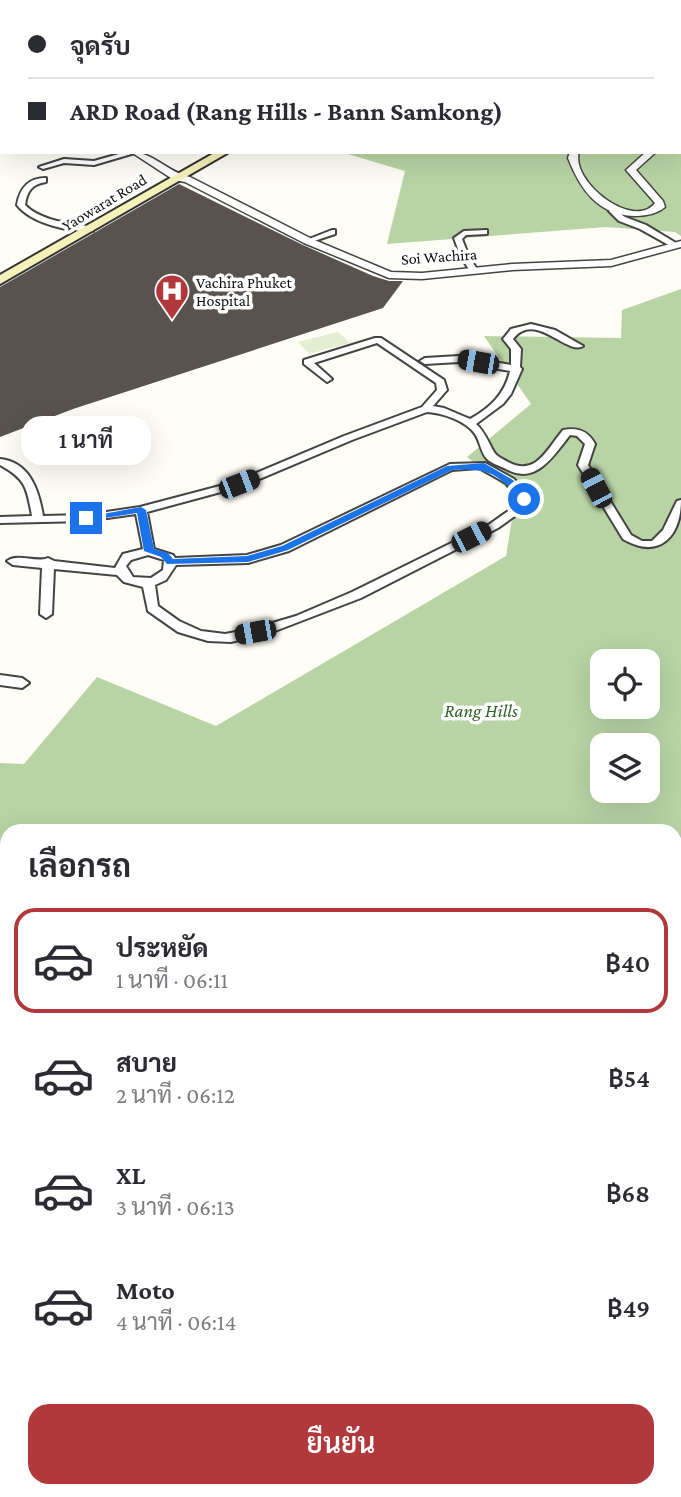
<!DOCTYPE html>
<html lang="th">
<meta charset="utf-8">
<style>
body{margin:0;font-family:"Crimson Pro",Sarabun,serif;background:#f2f2f3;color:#2b2b33;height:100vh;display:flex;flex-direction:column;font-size:26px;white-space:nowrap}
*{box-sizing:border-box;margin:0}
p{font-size:23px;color:#7c7c81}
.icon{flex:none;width:38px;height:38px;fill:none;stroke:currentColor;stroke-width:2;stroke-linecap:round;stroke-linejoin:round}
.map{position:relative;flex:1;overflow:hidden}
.sheet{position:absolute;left:0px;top:824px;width:682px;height:674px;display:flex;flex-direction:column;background:#fff;border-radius:21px 21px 0 0;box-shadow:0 7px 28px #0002}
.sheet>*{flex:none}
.hud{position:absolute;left:0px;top:0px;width:682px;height:154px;box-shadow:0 7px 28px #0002;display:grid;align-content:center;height:154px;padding:0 28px;background:#fff}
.tools{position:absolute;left:590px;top:649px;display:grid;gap:14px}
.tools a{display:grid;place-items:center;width:70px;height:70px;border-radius:14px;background:#fff;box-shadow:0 7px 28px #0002;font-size:35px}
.end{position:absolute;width:32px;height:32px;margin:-16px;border:9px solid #1a73e8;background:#fff;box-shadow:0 0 0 4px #fff}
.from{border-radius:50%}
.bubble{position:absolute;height:49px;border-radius:21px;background:#fff;box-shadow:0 7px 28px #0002;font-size:23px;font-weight:600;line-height:49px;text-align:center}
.car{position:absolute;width:21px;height:42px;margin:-21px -10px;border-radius:9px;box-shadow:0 0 5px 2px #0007;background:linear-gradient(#222 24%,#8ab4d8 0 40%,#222 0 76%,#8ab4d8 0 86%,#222 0)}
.hud b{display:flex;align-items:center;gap:24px;height:66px;font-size:26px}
.hud b+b{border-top:2px solid #e1e1e2}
.hud i{width:18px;height:18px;background:#2b2b33}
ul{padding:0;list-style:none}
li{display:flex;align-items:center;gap:21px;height:105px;margin:0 14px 10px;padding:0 14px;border:4px solid transparent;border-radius:21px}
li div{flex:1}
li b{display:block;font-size:26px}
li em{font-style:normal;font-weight:600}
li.on{border-color:#b1393b}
li>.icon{width:63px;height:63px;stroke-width:1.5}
h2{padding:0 28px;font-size:32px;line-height:84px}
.primary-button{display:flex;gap:14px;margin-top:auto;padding:14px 28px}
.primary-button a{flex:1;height:80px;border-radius:21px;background:#b1393b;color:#fff;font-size:28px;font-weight:600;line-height:80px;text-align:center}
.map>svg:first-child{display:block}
.forest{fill:#b8d4a4;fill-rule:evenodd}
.pitch{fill:#e4eed3}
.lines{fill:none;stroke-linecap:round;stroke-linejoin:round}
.canal{fill:#c0dcef;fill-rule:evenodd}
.building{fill:#58534f}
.minor-casing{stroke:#444;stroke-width:4}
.tertiary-casing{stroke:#444;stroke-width:3}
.secondary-casing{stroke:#333;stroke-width:4}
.primary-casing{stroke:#222;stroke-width:3}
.minor{fill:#fff;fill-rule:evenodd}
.tertiary{fill:#fff;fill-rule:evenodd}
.secondary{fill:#f5f1b9;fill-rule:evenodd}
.primary{fill:#e8d17c;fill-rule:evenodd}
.route{fill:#1a73e8}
.labels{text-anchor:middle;stroke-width:7;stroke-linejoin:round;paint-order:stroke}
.far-street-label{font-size:16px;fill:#111;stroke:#fff}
.far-poi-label{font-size:16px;fill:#111;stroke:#fff;text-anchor:start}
.park-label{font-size:19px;font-style:italic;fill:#326228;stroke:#fff}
</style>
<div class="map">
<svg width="681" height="1497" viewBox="0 0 681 1497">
<rect width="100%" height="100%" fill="#fefdf6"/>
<!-- forest -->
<path class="forest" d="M681,70V236L675,232L606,227L387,244L405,171L341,152H681Z
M681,289V1497H471L472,1491H676V831H7V1158L0,1159V763L24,764L97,677L216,726L506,556L516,495L467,457L531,404L484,336L621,338L622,310ZM602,662H648V707H602ZM602,746H648V791H602Z"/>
<!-- pitch -->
<path class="pitch" d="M338,332L350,343L309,354L298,342Z"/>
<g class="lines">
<!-- canal -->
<path class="canal" d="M35,0H41V2H35Z
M0,2H2V6H0Z"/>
</g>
<!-- building -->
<path class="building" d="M179,184L303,245L373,276L389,281H403L383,308L73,409L0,437V287Z"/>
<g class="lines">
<!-- minor casing -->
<g class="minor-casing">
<path id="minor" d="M107,0L117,2H109Z
M0,55H2V59H0Z
M0,77H2V81H0Z
M126,152H138L94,165L64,163L43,169L39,167L64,159L94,161Z
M46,178V182C32,184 27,191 25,205C42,222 71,223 93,227V231C70,232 32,224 17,205C20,188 28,178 46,178Z
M613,209L625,217L646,225L681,246L674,248L640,229L619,221L609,211Z
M332,230H335V234L308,243L304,241Z
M487,230V234L466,235L462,239L469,257L477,269L470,271L461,257L454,238L464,231Z
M531,324L555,330L583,346C567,356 535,310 513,339L521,349L520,367L522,369L511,394L503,404L476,424C485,432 488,442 494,452C497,457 503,459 508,462C536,477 547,449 563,430C578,427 588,431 595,444L588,465L631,535L642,541H652L663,530L677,501L681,500C681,537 659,560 623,539L578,465L585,444L577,436L570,435C554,455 536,486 506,469C500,466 491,463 487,459C481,453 480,441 475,434C466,421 443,413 427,412L352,440L243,486L147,512L154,549L173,555L175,558L247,555L281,545L450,464L485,463L514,479L530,499L519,513L498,528L361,598L275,631L231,642L208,641L178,632L148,611L143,587L124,582L117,575L54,569L52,614L46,618L40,614L42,568L13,565L7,561C18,553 35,563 48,558L54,561L115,568L123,554L143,549L136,514L86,521L0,523V517L32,516C27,488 26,479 0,465V459C30,462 39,491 43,516L86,515L140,507L235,482L344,436L422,407L437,390L436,383L377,343L314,363L332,379L327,382L304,364V360L375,338H381L444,380L447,390L433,406L444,408L470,419C490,408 505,394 510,371L459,362L425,364L420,361L425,358L459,356L511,365V349L503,339L511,329ZM479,468L506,483L518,499L511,509L490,524L352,592L296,616L252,629L225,634L201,631L179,621L158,606L155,585L166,580L176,565L248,563L289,551L452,470ZM148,555L164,560L163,570L151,578L133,577L126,566L131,560Z
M0,675L22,678L29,683L22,688L0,685Z
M7,1219V1239L0,1240V1220Z
M0,1453L7,1456V1484L0,1481Z
M11,1491H36L38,1497H13Z
M100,1491H122V1497H100Z"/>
</g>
<!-- tertiary casing -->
<g class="tertiary-casing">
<path id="tertiary" d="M0,79H2V84H0Z
M131,152C153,152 169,173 190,177L312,239L391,272L422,273L512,264L611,260L681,241V247L611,266L512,270L422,279L389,278L304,243L185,182L174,180Z
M570,152H579C570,182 634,231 655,203L626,170L646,152H656L636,170L663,201L665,207C657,214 645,216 634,216C598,215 580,189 568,158Z"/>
</g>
<!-- secondary casing -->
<g class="secondary-casing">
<path id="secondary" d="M650,0H659L657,2Z
M216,152H229L0,284V275Z"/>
</g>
<!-- primary casing -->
<g class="primary-casing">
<path id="primary" d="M60,0H76L59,2Z
M0,12H2V18H0Z"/>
</g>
<!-- minor -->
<use href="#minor" class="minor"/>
<!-- tertiary -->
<use href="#tertiary" class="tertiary"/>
<!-- secondary -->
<use href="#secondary" class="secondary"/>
<!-- primary -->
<use href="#primary" class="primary"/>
</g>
<!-- route -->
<path class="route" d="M484,463L513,480L529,499L527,501H521C499,473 487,468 452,470L288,550L248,562L167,564L161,557L144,551L137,513L86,521L81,518L141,507L146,510L154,549L168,553L173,559L247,556L282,546L447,466Z"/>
<!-- icons -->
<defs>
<g id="hospital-pin" transform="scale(1.75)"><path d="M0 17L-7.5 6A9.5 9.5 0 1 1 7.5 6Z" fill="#b1393b" stroke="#fff"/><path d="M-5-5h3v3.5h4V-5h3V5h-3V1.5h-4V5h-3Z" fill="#fff"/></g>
</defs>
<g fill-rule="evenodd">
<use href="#hospital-pin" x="172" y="291"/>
</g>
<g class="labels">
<!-- far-street labels -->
<g class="far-street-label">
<text transform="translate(104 202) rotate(-31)" y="6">Yaowarat Road</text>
<text transform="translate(439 256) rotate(-4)" y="6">Soi Wachira</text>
</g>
<!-- far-poi labels -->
<g class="far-poi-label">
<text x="196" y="288">Vachira Phuket<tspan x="196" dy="18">Hospital</tspan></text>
</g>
<!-- park labels -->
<g class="park-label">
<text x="481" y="717">Rang Hills</text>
</g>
</g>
</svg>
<div class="tools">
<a><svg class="icon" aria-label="locate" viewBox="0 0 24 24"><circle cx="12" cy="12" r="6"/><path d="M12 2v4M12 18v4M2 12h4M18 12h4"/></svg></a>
<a><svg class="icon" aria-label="layers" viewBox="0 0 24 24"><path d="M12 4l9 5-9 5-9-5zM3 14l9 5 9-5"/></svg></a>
</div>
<i class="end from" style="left:524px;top:499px"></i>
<i class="end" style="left:86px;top:518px"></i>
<div class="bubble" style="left:21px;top:416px;width:130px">1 นาที</div>
<i class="car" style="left:478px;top:362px;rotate:280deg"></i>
<i class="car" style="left:239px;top:484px;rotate:69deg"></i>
<i class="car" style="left:596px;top:488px;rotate:332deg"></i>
<i class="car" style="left:471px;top:537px;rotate:63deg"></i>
<i class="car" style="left:255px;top:632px;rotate:260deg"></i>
<div class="hud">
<b><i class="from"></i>จุดรับ</b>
<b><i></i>ARD Road (Rang Hills - Bann Samkong)</b>
</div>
<section class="sheet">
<h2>เลือกรถ</h2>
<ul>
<li class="on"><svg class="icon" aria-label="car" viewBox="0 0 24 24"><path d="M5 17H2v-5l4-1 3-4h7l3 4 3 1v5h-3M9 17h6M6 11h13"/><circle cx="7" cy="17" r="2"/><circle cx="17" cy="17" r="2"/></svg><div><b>ประหยัด</b><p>1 นาที · 06:11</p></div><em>฿40</em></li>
<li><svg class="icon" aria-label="car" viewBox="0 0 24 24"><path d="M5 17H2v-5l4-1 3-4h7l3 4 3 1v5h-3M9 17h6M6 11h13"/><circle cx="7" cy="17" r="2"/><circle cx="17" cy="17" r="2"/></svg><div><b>สบาย</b><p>2 นาที · 06:12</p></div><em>฿54</em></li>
<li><svg class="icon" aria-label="car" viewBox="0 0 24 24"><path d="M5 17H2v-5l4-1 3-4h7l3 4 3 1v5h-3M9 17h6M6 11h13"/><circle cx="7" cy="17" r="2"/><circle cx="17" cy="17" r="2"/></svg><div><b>XL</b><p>3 นาที · 06:13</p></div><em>฿68</em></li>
<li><svg class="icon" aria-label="car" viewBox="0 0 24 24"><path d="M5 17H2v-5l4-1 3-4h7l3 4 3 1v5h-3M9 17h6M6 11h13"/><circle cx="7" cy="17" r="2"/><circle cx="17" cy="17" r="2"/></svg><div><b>Moto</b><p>4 นาที · 06:14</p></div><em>฿49</em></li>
</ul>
<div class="primary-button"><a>ยืนยัน</a></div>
</section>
</div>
